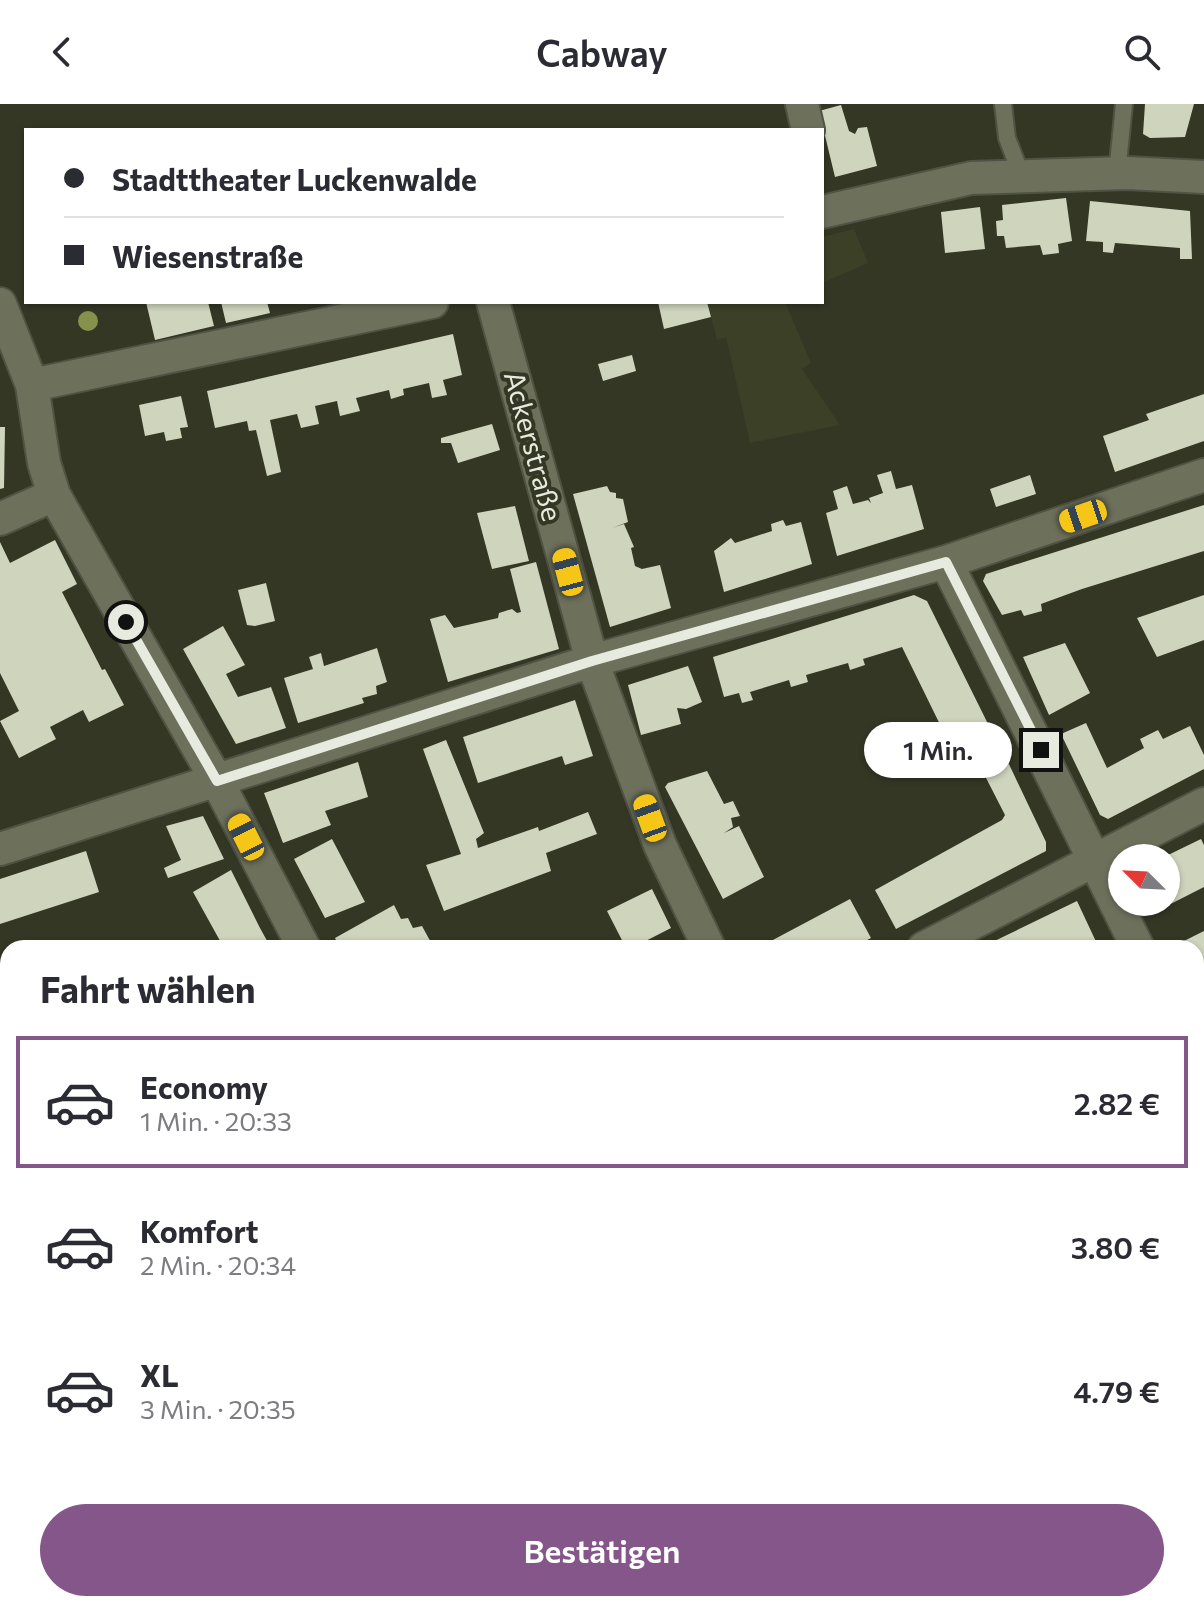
<!DOCTYPE html>
<html lang="de">
<meta charset="utf-8">
<style>
body{margin:0;font-family:Commissioner,sans-serif;background:#f7f7f7;color:#2b2b33;height:100vh;display:flex;flex-direction:column;font-size:30px;white-space:nowrap}
*{box-sizing:border-box;margin:0}
p{font-size:26px;color:#7c7c81}
.icon{flex:none;width:44px;height:44px;fill:none;stroke:currentColor;stroke-width:2;stroke-linecap:round;stroke-linejoin:round}
.map{position:relative;flex:1;overflow:hidden}
.panel{position:absolute;left:0px;top:836px;width:1204px;height:672px;display:flex;flex-direction:column;background:#fff;border-radius:24px 24px 0 0;box-shadow:0 2px 6px #0004}
.panel>*{flex:none}
.top-card{position:absolute;left:24px;top:24px;width:800px;height:176px;border-radius:0px;box-shadow:0 2px 6px #0004;display:grid;align-content:center;height:176px;padding:0 40px;background:#fff}
.needle{width:52px;rotate:294deg}
.fabs{position:absolute;left:1108px;top:740px;display:grid;gap:16px}
.fabs a{display:grid;place-items:center;width:72px;height:72px;border-radius:50%;background:#fff;box-shadow:0 2px 6px #0004;font-size:40px}
.end{position:absolute;width:36px;height:36px;margin:-18px;border:10px solid #e7eade;background:#111;box-shadow:0 0 0 4px #111}
.from{border-radius:50%}
.bubble{position:absolute;height:56px;border-radius:28px;background:#fff;box-shadow:0 2px 6px #0004;font-size:26px;font-weight:600;line-height:56px;text-align:center}
.car{position:absolute;width:24px;height:48px;margin:-24px -12px;border-radius:10px;box-shadow:0 0 6px 2px #0007;background:linear-gradient(#f5c518 24%,#345 0 40%,#f5c518 0 76%,#345 0 86%,#f5c518 0)}
.top-card b{display:flex;align-items:center;gap:28px;height:76px;font-size:30px}
.top-card b+b{border-top:2px solid #e1e1e2}
.top-card i{width:20px;height:20px;background:#2b2b33}
ul{padding:0;list-style:none}
li{display:flex;align-items:center;gap:24px;height:132px;margin:0 16px 12px;padding:0 24px;border:4px solid transparent;border-radius:0px}
li div{flex:1}
li b{display:block;font-size:30px}
li em{font-style:normal;font-weight:600}
li.on{border-color:#855689}
li>.icon{width:72px;height:72px;stroke-width:1.5}
h2{padding:0 40px;font-size:36px;line-height:96px}
.action{display:flex;gap:16px;margin-top:auto;padding:16px 40px}
.action a{flex:1;height:92px;border-radius:48px;background:#855689;color:#fff;font-size:32px;font-weight:600;line-height:92px;text-align:center}
header{display:flex;justify-content:space-between;align-items:center;height:104px;padding:0 40px;background:#fff;font-size:36px;font-weight:600}
.map>svg:first-child{display:block}
.built{fill:#3c4027}
.building{fill:#cfd4bd}
.lines{fill:none;stroke-linecap:round;stroke-linejoin:round}
.service-casing{stroke:#505343;stroke-width:20}
.minor-casing{stroke:#505343;stroke-width:36}
.service{stroke:#6d715c;stroke-width:16}
.minor{stroke:#6d715c;stroke-width:32}
.tree{fill:#85914c}
.route{stroke:#e7eade;stroke-width:10}
.labels{text-anchor:middle;stroke-width:8;stroke-linejoin:round;paint-order:stroke}
.street-label{font-size:28px;fill:#e7eade;stroke:#333724}
</style>
<header><svg class="icon" aria-label="back" viewBox="0 0 24 24"><path d="M15 5l-7 7 7 7"/></svg>Cabway<svg class="icon" aria-label="search" viewBox="0 0 24 24"><circle cx="10" cy="10" r="6"/><path d="M15 15l6 6"/></svg></header>
<div class="map">
<svg width="1204" height="1508" viewBox="0 0 1204 1508">
<rect width="100%" height="100%" fill="#333724"/>
<!-- built -->
<path class="built" d="M854,125L868,159L822,179V133Z
M707,198H785L811,259L802,265L840,321L750,339L726,233L717,236Z"/>
<!-- building -->
<path class="building" d="M1145,0H1194L1185,33L1150,34L1143,30Z
M841,1L849,27L855,30L858,24L867,23L877,62L835,73L819,7Z
M1066,94L1072,137L1058,140L1059,149L1043,151L1040,141L1006,144L1004,132H997L996,117L1003,116L1002,101Z
M1090,97L1190,107L1192,155H1180V144L1115,139L1113,149L1103,148V138L1086,137Z
M980,103L985,145L945,149L941,108Z
M146,198H208L214,222L155,236Z
M221,198H267L270,209L226,219Z
M658,198H707L711,213L664,225Z
M453,230L462,271L443,276L447,291L432,294L429,279L403,285L404,291L391,295L389,286L356,294L360,307L340,312L337,297L315,302L319,320L301,324L297,310L270,316L281,368L267,372L256,326L249,327L247,317L215,324L207,287Z
M632,251L636,267L603,277L598,260Z
M1204,290V337L1115,368L1103,332L1149,316L1146,310Z
M181,292L188,323L180,324L182,334L166,337L164,328L145,332L139,301Z
M492,320L500,346L458,359L451,339H441V334Z
M0,323H5L4,384L0,385Z
M891,367L896,385L912,381L924,425L837,452L826,409L838,405L833,387L847,382L853,400L868,396L871,399L869,394L883,389L877,371Z
M1030,371L1036,390L996,403L990,385Z
M607,382L610,388L616,389V394L623,395L628,418L612,424L624,420L634,443L631,444L635,462L642,465L660,461L671,504L610,523L573,390Z
M1204,401V447L1082,485L1041,500L1042,507L1024,512L1021,506L1002,511L983,477L986,470Z
M515,402L529,457L492,465L477,409Z
M783,416L786,422L801,418L812,460L724,488L714,447L731,434L735,439L772,427L771,420Z
M55,436L77,480L62,488L102,566L105,565L124,601L89,618L83,606L50,623L56,635L19,654L0,617L19,607L0,569V438L10,459Z
M536,458L559,545L448,578L430,515L445,511L454,524L498,514L499,509L512,505L517,509L521,508L510,465Z
M266,479L275,517L255,522L247,521L238,486Z
M914,491L927,497L993,630L953,647L902,543L863,555L865,561L850,566L848,559L806,571L808,578L791,583L789,576L750,588L753,596L742,599L739,589L724,593L713,553Z
M1204,491V536L1157,553L1137,514Z
M223,522L245,561L226,570L238,593L271,583L286,624L236,640L183,545Z
M1065,539L1090,589L1049,611L1023,553Z
M377,544L387,578L376,582L377,590L362,594L364,599L298,619L284,574L313,565L309,553L321,549L324,562Z
M688,562L702,598L686,605L677,604L681,620L641,631L628,581Z
M575,596L593,652L565,661L562,652L478,679L463,633Z
M1086,619L1107,664L1144,644L1140,635L1158,626L1163,635L1190,622L1204,651V665L1108,715L1100,711L1061,630Z
M446,636L484,729L476,735L478,744L538,723L539,727L588,708L597,730L546,749L551,767L444,807L426,761L461,750L423,645Z
M1007,656L1046,738V747L896,825L875,786L1002,716L1005,711L983,668Z
M358,658L368,693L325,707L331,721L283,739L264,689Z
M707,667L724,700L733,697L740,712L731,714L733,723L724,729L739,722L764,773L723,795L665,683L668,679Z
M203,712L224,755L168,774L164,764L181,756L166,722Z
M332,735L365,798L325,814L294,755Z
M1201,735L1204,741V783L1149,811L1143,798H1166V752Z
M86,747L99,788L0,820V775Z
M231,766L260,824L271,844H224L193,788Z
M652,785L671,824L632,844H626L607,807Z
M850,795L871,834L852,844H758Z
M1077,797L1099,844H980L1009,830Z
M394,801L401,815L408,814L413,824L422,822L434,844H340L335,834Z
M1204,827V921L1196,906V844H1170Z
M8,925V960L0,944V930Z
M1196,1036L1204,1053V1214L1196,1198Z
M8,1218V1272L0,1276V1222Z
M1196,1232L1204,1249V1357L1196,1342Z
M8,1341V1393L0,1397V1345Z
M8,1423V1496L0,1500V1427Z
M1204,1433V1508H1203L1196,1494V1438Z
M50,1500H143L128,1508H54Z
M225,1500H274L278,1508H229Z
M550,1500H604L608,1508H554Z
M672,1500H746L730,1508H676Z
M953,1500H1005L1007,1504L998,1508H957Z"/>
<g class="lines">
<!-- service casing -->
<g class="service-casing">
<path id="service" d="M1003,0L1007,34L1022,73
M1117,70L1124,0
M1196,1400L1199,1405"/>
</g>
<!-- minor casing -->
<g class="minor-casing">
<path id="minor" d="M802,0L808,26
M822,108L971,74L1127,69L1204,73
M493,198L592,557L660,741L709,844
M0,200L32,281L44,359L54,391L217,677L304,844
M32,281L432,198
M0,415L54,391
M946,458L1138,844
M0,745L592,557L946,458L1204,371
M924,844L1204,700
M1196,966L1204,983
M0,1302L8,1298
M202,1500L206,1508
M632,1500L636,1508
M1030,1500L1034,1508"/>
</g>
<!-- service -->
<use href="#service" class="service"/>
<!-- minor -->
<use href="#minor" class="minor"/>
</g>
<!-- trees -->
<circle class="tree" cx="88" cy="217" r="10"/>
<g class="lines">
<!-- route -->
<path class="route" d="M126,518L217,677L592,557L946,458L1041,646"/>
</g>
<g class="labels">
<!-- street labels -->
<g class="street-label">
<text transform="translate(533 342) rotate(75)" y="10">Ackerstraße</text>
</g>
</g>
</svg>
<div class="fabs">
<a><svg class="needle" viewBox="-14 -14 28 28"><path d="M0-13l5 13h-10z" fill="#e53935"/><path d="M0 13l5-13h-10z" fill="#7c7c81"/></svg></a>
</div>
<i class="end from" style="left:126px;top:518px"></i>
<i class="end" style="left:1041px;top:646px"></i>
<div class="bubble" style="left:864px;top:618px;width:148px">1 Min.</div>
<i class="car" style="left:1083px;top:412px;rotate:251deg"></i>
<i class="car" style="left:568px;top:468px;rotate:345deg"></i>
<i class="car" style="left:650px;top:714px;rotate:340deg"></i>
<i class="car" style="left:246px;top:733px;rotate:333deg"></i>
<div class="top-card">
<b><i class="from"></i>Stadttheater Luckenwalde</b>
<b><i></i>Wiesenstraße</b>
</div>
<section class="panel">
<h2>Fahrt wählen</h2>
<ul>
<li class="on"><svg class="icon" aria-label="car" viewBox="0 0 24 24"><path d="M5 17H2v-5l4-1 3-4h7l3 4 3 1v5h-3M9 17h6M6 11h13"/><circle cx="7" cy="17" r="2"/><circle cx="17" cy="17" r="2"/></svg><div><b>Economy</b><p>1 Min. · 20:33</p></div><em>2.82 €</em></li>
<li><svg class="icon" aria-label="car" viewBox="0 0 24 24"><path d="M5 17H2v-5l4-1 3-4h7l3 4 3 1v5h-3M9 17h6M6 11h13"/><circle cx="7" cy="17" r="2"/><circle cx="17" cy="17" r="2"/></svg><div><b>Komfort</b><p>2 Min. · 20:34</p></div><em>3.80 €</em></li>
<li><svg class="icon" aria-label="car" viewBox="0 0 24 24"><path d="M5 17H2v-5l4-1 3-4h7l3 4 3 1v5h-3M9 17h6M6 11h13"/><circle cx="7" cy="17" r="2"/><circle cx="17" cy="17" r="2"/></svg><div><b>XL</b><p>3 Min. · 20:35</p></div><em>4.79 €</em></li>
</ul>
<div class="action"><a>Bestätigen</a></div>
</section>
</div>
